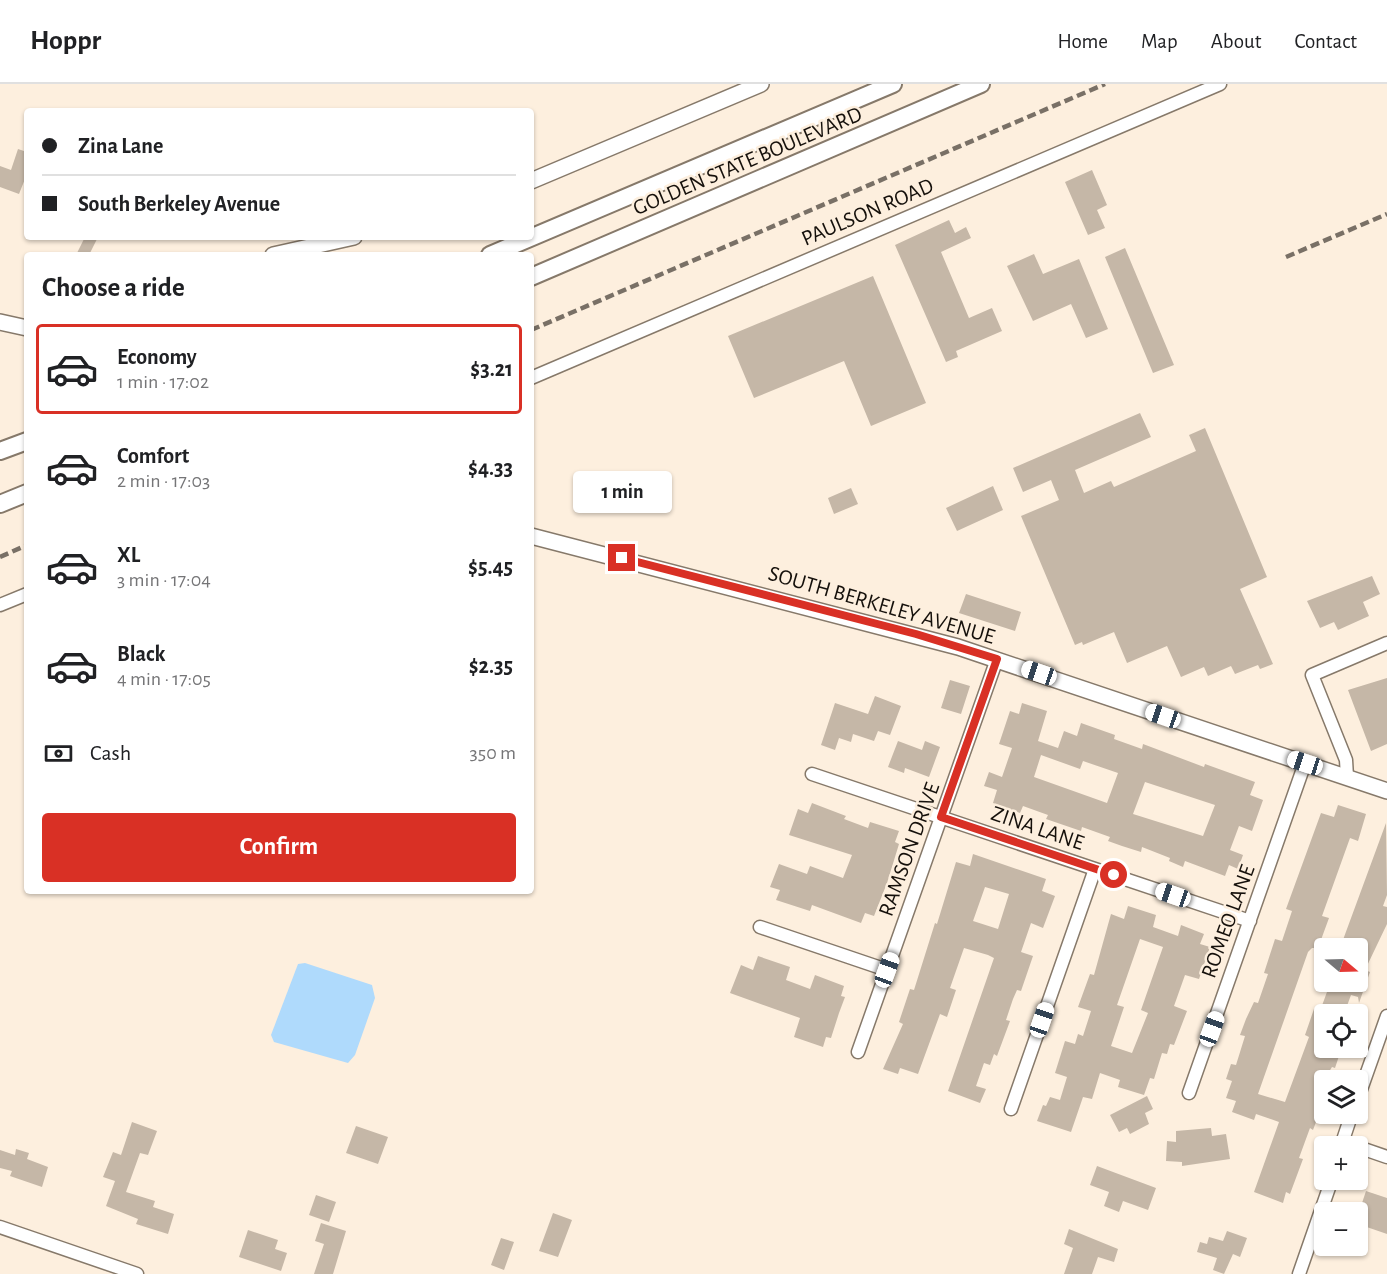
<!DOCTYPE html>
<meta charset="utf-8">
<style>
body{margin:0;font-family:"Alegreya Sans",sans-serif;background:#f6f6f6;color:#202124;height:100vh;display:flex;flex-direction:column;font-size:22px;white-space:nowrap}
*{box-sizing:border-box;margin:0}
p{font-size:20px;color:#757577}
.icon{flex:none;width:33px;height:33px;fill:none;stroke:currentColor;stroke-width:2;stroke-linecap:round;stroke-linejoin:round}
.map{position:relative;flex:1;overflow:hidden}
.details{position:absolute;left:24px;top:168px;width:510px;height:642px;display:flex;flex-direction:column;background:#fff;border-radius:6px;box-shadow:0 2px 4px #0004}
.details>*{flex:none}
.hud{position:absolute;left:24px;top:24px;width:510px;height:132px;border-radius:6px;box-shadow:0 2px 4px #0004;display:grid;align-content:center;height:132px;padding:0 18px;background:#fff}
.needle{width:39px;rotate:109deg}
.buttons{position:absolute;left:1314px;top:854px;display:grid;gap:12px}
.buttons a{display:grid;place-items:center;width:54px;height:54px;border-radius:6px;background:#fff;box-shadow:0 2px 4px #0004;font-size:30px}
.end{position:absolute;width:27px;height:27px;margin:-14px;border:8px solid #d93025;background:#fff;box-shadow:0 0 0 3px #fff}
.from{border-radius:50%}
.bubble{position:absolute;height:42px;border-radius:6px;background:#fff;box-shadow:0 2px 4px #0004;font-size:20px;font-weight:600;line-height:42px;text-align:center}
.car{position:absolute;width:18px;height:36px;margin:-18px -9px;border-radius:8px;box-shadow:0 0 4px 2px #0007;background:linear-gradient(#fff 24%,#345 0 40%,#fff 0 76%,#345 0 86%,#fff 0)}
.hud b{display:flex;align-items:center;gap:21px;height:57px;font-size:22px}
.hud b+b{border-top:2px solid #e0e0e0}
.hud i{width:15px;height:15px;background:#202124}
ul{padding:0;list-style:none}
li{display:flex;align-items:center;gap:18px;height:90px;margin:0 12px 9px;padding:0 6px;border:3px solid transparent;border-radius:6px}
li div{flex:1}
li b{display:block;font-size:22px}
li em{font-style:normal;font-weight:600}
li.on{border-color:#d93025}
li>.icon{width:54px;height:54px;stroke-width:1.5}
h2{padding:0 18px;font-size:27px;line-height:72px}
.pay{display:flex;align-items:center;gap:15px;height:66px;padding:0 18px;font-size:22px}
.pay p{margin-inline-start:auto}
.cta{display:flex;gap:12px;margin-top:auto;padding:12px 18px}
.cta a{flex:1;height:69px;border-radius:6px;background:#d93025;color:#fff;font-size:24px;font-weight:600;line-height:69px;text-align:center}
header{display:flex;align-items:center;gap:36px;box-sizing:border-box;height:84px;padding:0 30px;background:#fff;border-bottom:2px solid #e0e0e0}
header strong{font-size:28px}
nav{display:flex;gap:33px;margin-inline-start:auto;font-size:21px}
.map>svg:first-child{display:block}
.water{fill:#afdafc}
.building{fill:#c5b7a7;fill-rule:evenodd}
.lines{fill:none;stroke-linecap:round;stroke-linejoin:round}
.minor-casing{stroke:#86796a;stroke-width:15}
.tertiary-casing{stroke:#86796a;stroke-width:18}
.secondary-casing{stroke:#86796a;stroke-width:20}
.minor{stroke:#fff;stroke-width:12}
.tertiary{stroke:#fff;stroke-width:15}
.secondary{stroke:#fff;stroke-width:16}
.rail{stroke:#797066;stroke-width:4.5;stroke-dasharray:9 4.5;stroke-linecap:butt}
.route{stroke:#d93025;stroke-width:8}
.labels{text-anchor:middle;stroke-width:5;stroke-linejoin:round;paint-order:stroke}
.street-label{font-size:22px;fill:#15100b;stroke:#fdefde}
</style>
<header>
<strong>Hoppr</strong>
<nav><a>Home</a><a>Map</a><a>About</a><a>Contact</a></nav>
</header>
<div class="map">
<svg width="1387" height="1190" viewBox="0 0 1387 1190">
<rect width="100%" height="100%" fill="#fdefde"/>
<!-- water -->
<path class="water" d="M305,879L372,901L375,914L355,971L348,979L274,958L271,951L298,880Z"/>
<!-- building -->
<path class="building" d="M18,65L27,68V90L19,110L0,103V82L11,86Z
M1092,86L1107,121L1097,126L1105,144L1088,151L1065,98Z
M949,136L955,149L966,143L971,154L941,168L969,234L992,224L1002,247L956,267L958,273L946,278L895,161Z
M85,153H98L89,171H76Z
M1125,164L1174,281L1153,289L1105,173Z
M1034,170L1043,190L1079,175L1108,245L1086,254L1071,220L1033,237L1007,182Z
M873,192L926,319L871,342L844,277L754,314L728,252Z
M1140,329L1151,353L1075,386L1084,409L1111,397L1114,403L1196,367L1189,351L1205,344L1267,493L1240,505L1273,580L1260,585L1258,581L1235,590L1231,582L1208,592L1204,583L1181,593L1167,562L1127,579L1114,548L1083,561L1082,558L1075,561L1021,432L1059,416L1051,396L1023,408L1013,384Z
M993,402L1003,426L957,447L946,424Z
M851,404L858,420L834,430L828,414Z
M1372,492L1380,510L1363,518L1369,532L1338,546L1334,538L1320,544L1307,517Z
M966,510L1021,528L1015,547L959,529Z
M1387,594V660L1371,667L1348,606Z
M950,596L970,602L961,630L941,624Z
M875,612L901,622L890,651L878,647L874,657L853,650L851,658L839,654L835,666L821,661L835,619L868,630Z
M1022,619L1047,627L1038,657L1058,664L1064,647L1077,652L1081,639L1115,651L1114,655L1142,665L1143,660L1204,683L1205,680L1255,698L1250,711L1263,716L1252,747L1239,742L1230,766L1243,771L1238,785L1229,781L1225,792L1185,777L1183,783L1169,777L1170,774L1142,763L1141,768L1122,762L1108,757L1110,753L1082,743L1081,747L1046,735L1048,731L1023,722L1020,729L993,719L997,706L984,702L989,688L1002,693L1012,664L999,660L1010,627L1019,630ZM1041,671L1080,685L1083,677L1118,689L1107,719L1034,693ZM1145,698L1215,721L1203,752L1133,730Z
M898,657L922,666L925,657L940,663L929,693L905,684L904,689L888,683Z
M812,719L846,732L844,735L868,744L870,738L899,747L895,758L899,760L887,799L874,832L865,829L861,839L812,821L810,827L776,816L780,806L770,803L779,780L807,790L810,782L843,794L852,771L789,751L798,725L808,729Z
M1338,721L1366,730L1358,757L1350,754L1322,832L1329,834L1318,864H1312L1308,868L1258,1010L1285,1018L1309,953L1305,951L1314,925L1320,927L1331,897H1358V864H1340L1386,739L1387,811L1383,822L1387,823V840L1365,886L1370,888L1359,919L1358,913L1351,911L1344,930H1324V963H1342L1335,984L1332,983L1324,996L1321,1011L1324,1012V1017L1313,1046L1310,1044L1299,1074L1303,1075L1290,1110L1286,1108L1283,1119L1254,1108L1279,1038L1256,1030L1254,1036L1232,1028L1236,1017L1226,1014L1232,997L1226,995L1231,980L1236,981L1245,952L1240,951L1246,935L1254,918L1258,919L1268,890L1264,889L1275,855L1282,857L1292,827L1286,825L1321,729L1334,733Z
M973,770L1046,795L1042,807L1055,812L1043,844L1031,839L1021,868L1033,872L1021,907L1017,906L1013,915L1006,936L1010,937L997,972L994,970L990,981L984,979L976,1002L986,1005L980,1019L948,1007L994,874L988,871L964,864L950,904L956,906L947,933L940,930L918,990L900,984L898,990L883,985L903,940L899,938L910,905L914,906L935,839L937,840L956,778L970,782ZM985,803L1009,810L998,845L973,837Z
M1128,822L1156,831L1153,843L1178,852L1181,841L1204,850L1200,860L1210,863L1199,895L1185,891L1174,922L1187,927L1174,961L1170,960L1167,970L1162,969L1154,995L1150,994L1144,1011L1118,1003L1120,996L1100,989L1092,1015L1083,1013L1071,1048L1037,1037L1043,1021L1046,1022L1050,1013L1060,1016L1067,993L1055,989L1065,957L1075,960L1078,950L1083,952L1091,927L1078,923L1090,890L1094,891L1111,830L1124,835ZM1140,855L1163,863L1141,926L1148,929L1132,969L1111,962L1124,923L1117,921Z
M758,872L790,883L786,896L810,905L815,891L844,902L841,912L845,913L839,929L831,954L826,953L823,963L794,953L800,934L730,909L741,881L753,886Z
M1147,1012L1153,1025L1145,1029L1149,1040L1130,1050L1127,1044L1119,1048L1110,1031Z
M132,1038L157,1047L148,1071L140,1069L126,1108L155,1117L153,1123L174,1130L168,1150L136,1140L138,1135L106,1122L115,1097L103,1093L113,1068L121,1071Z
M356,1042L388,1053L378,1080L346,1069Z
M1211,1044L1212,1052L1226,1050L1230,1075L1182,1082V1078L1166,1077L1167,1057L1176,1058V1047Z
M16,1065L29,1069L27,1075L48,1083L42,1103L10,1092L12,1087L0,1084V1066L15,1071Z
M1097,1082L1156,1104L1148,1126L1123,1117L1119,1128L1104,1122L1109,1108L1090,1101Z
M1366,1107L1387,1114V1150L1358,1140V1131Z
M316,1111L336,1118L329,1138L309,1131Z
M553,1129L572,1136L558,1173L539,1167Z
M321,1139L346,1147L333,1190H314L324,1160L315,1157Z
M1069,1145L1118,1165L1114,1178L1098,1173L1092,1190H1064L1073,1164L1064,1160Z
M248,1146L278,1156L275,1165L287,1169L281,1187L239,1173Z
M1227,1147L1247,1154L1240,1173L1233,1170L1224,1190L1213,1186L1217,1174L1197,1168L1200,1158L1207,1160L1209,1153L1223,1157Z
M501,1154L514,1158L504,1186L491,1181Z"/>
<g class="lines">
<!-- minor casing -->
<g class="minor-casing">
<path id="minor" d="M531,294L1220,0
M0,521L27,510
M812,690L1250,837
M1347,693L1346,676L1312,591L1387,559
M760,843L887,886
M858,968L997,575
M1189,1009L1305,679
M1358,1014L1387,932
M1011,1025L1095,785
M1341,1062L1352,1029
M1358,1063L1387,1073
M0,1143L137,1190
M1299,1190L1332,1095"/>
</g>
<!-- tertiary casing -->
<g class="tertiary-casing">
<path id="tertiary" d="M531,97L761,0
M273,171L354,153
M0,238L27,244
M531,452L958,563L1387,707"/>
</g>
<!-- secondary casing -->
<g class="secondary-casing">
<path id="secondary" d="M490,171L893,0
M531,193L981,0
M0,367L27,357
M0,420L27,409"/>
</g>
<!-- minor -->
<use href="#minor" class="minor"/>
<!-- tertiary -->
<use href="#tertiary" class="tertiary"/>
<!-- secondary -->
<use href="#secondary" class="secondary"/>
<!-- rail -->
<path class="rail" d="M1286,173L1387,130
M531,246L1105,0
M0,473L27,461"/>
</g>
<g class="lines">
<!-- route -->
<path class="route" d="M622,474L916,550L997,575L941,733L1114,791"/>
</g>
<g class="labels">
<!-- street labels -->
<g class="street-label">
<text transform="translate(747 76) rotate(-23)" y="8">GOLDEN STATE BOULEVARD</text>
<text transform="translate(867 127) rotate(-23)" y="8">PAULSON ROAD</text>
<text transform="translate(882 520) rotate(16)" y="8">SOUTH BERKELEY AVENUE</text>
<text transform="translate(1038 743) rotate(19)" y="8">ZINA LANE</text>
<text transform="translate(908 765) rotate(-70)" y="8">RAMSON DRIVE</text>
<text transform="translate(1227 837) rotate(-70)" y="8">ROMEO LANE</text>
</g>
</g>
</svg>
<div class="buttons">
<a><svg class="needle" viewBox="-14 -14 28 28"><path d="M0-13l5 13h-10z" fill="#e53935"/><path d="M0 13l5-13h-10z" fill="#757577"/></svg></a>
<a><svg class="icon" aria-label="locate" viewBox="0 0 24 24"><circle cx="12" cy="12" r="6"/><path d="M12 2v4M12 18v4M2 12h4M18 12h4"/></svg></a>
<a><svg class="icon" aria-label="layers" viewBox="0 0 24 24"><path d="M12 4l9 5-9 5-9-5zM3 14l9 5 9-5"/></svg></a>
<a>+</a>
<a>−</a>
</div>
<i class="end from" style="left:1114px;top:791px"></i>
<i class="end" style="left:622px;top:474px"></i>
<div class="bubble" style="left:573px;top:387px;width:99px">1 min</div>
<i class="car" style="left:1039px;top:589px;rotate:289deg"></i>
<i class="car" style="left:1163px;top:632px;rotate:289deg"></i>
<i class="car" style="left:1305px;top:679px;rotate:288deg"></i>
<i class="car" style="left:1173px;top:811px;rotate:289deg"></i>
<i class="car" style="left:887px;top:886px;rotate:20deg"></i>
<i class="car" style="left:1042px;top:936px;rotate:19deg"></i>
<i class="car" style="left:1212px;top:945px;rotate:20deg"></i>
<div class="hud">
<b><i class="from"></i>Zina Lane</b>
<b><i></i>South Berkeley Avenue</b>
</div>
<section class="details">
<h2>Choose a ride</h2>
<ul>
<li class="on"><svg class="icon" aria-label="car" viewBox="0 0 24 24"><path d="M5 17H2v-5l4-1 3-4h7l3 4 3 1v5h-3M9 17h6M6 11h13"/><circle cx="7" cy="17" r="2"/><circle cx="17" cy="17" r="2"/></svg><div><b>Economy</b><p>1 min · 17:02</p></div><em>$3.21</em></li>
<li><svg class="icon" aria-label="car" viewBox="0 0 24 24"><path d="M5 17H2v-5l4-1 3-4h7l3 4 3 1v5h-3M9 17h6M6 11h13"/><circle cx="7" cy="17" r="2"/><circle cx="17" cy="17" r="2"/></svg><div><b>Comfort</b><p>2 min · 17:03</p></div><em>$4.33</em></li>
<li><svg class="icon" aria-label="car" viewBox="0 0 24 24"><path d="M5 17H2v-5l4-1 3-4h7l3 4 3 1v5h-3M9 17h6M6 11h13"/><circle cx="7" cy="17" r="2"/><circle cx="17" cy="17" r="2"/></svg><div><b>XL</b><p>3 min · 17:04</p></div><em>$5.45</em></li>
<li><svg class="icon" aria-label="car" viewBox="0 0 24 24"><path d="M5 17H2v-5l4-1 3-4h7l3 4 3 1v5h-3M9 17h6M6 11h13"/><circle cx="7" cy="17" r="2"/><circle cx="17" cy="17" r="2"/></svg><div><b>Black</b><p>4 min · 17:05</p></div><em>$2.35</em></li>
</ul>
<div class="pay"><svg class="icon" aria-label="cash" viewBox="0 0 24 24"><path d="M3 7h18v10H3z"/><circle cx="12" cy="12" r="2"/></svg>Cash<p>350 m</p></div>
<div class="cta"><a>Confirm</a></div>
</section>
</div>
